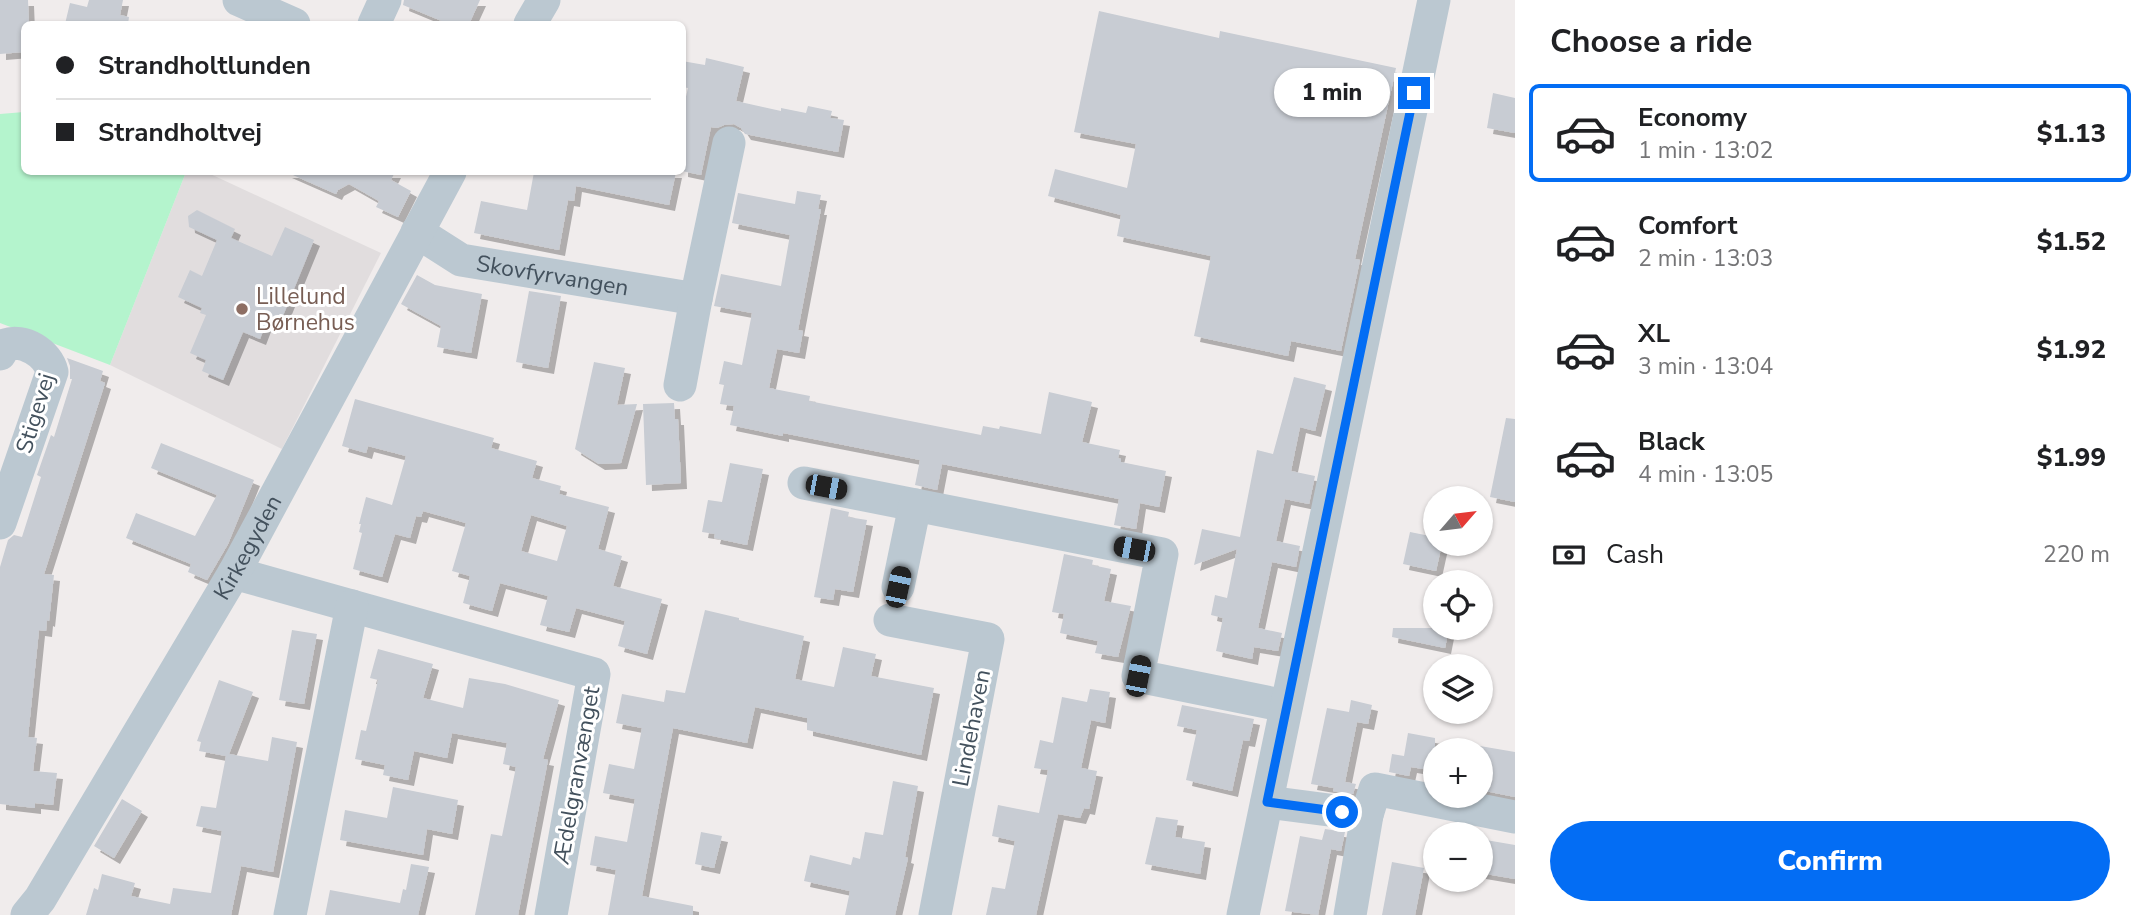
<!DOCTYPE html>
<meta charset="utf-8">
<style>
body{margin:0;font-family:"Nunito Sans",sans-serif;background:#f2f2f2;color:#202124;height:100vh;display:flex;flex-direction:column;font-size:26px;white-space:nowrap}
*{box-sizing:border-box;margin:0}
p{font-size:23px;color:#757577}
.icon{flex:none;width:38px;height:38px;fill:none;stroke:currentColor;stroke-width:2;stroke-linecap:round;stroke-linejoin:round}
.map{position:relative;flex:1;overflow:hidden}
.sheet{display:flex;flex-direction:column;background:#fff;width:630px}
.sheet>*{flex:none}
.top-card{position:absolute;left:21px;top:21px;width:665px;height:154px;border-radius:10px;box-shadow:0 2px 5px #0004;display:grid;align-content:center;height:154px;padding:0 35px;background:#fff}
.needle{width:46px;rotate:62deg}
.buttons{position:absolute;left:1423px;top:486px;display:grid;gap:14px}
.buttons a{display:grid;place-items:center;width:70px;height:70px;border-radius:50%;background:#fff;box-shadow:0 2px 5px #0004;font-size:35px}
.end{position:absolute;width:32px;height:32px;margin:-16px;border:9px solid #036df4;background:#fff;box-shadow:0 0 0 4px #fff}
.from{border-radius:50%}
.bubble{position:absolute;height:49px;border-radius:24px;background:#fff;box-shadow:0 2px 5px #0004;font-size:23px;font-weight:800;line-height:49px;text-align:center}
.car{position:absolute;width:21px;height:42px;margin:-21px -10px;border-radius:9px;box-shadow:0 0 5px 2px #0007;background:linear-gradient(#222 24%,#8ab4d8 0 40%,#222 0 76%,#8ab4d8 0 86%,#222 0)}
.top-card b{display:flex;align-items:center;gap:24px;height:66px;font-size:26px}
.top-card b+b{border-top:2px solid #e0e0e0}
.top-card i{width:18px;height:18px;background:#202124}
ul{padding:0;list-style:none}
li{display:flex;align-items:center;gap:21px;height:98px;margin:0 14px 10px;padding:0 21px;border:4px solid transparent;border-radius:10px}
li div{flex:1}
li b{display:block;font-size:26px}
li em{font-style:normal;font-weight:800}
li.selected{border-color:#036df4}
li>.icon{width:63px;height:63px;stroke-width:1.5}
h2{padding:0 35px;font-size:32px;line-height:84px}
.pay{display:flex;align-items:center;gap:18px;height:77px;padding:0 35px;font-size:26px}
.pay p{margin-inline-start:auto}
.primary-button{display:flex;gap:14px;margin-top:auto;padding:14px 35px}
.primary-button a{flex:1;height:80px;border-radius:42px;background:#036df4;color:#fff;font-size:28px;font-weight:800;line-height:80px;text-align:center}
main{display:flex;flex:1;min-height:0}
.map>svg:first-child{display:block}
.education{fill:#e1ddde}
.green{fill:#b4f4cd}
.building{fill:#c8ccd3;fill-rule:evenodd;filter:url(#shadow)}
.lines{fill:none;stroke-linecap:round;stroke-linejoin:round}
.minor{stroke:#bbc8d1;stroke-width:33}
.route{stroke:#036df4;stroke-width:9}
.education-dot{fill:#8d6e63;stroke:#fff;stroke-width:2.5}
.labels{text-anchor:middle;stroke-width:6;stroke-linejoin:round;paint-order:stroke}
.street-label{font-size:23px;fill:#43515d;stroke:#fff}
.education-label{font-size:23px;fill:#785e54;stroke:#fff;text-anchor:start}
</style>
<main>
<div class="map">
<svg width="1515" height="915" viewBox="0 0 1515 915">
<defs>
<filter id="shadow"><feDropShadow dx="6" dy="6" stdDeviation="0" flood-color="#0004"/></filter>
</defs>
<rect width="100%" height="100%" fill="#f0ecec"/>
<!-- education -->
<path class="education" d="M186,172H206L381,253L282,449L110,365Z"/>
<!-- green -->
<path class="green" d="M24,112V172H186L110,365L0,323V114Z"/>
<!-- building -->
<path class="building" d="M0,0H28L29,24H24V52L0,54Z
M89,0H123L120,15L129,17L128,24H65L70,3L87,7Z
M404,0H480L469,24H449L403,5Z
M1099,11L1219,38L1220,31L1396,68L1355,259L1360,260L1341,351L1291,341L1288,356L1194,336L1211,256L1117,236L1121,215L1048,196L1055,169L1127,188L1136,144L1074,132Z
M706,58L744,67L736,101L781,111V108L806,113L808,106L832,111L830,118L844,120L838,152L745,134L741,128L734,124L724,125L717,128L711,127L701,175L682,171V114L688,88L682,87V61L705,65Z
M1493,93L1515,98V133L1487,128Z
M286,172H395L391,180L411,191L398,217L376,207L379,201L349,184L338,190L336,194Z
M534,172H676L669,205L576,186L574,201L568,200L559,250L474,233L481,201L527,210Z
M797,191L821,195L818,209H821L798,330L803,331L799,353L777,349L769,388L810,396L809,401L981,435L983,426L999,429L1000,426L1041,434L1049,392L1092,402L1082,442L1120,450L1118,458L1121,459V462L1166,471L1159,507L1140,503L1136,529L1114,525L1119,499L942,464L937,490L915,485L920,460L783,433V436L730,425L734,406L720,404L724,385L719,384L724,361L742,365L752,313L714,306L721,274L781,286L790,235L732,223L738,193L795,204Z
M197,210L235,229L231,238L272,256L285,227L314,240L280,323L268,318L260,339L243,332L223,380L202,371L206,360L190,353L206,315L200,313L202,308L178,297L190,270L202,276L217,240L189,227L188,216Z
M417,275L435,285L482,294L471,353L437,347L441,326L401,304Z
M529,291L561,296L548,368L516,362Z
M67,358L103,371L100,381L105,383L44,574L54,575L49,621L47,620L46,631L39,630L28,737L37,738L33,771L57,773L53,805L35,803V808L0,804V567L8,540L14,535L22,537L41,477L37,475L51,435L54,437L72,379H70V366Z
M594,362L625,368L617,405L637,404L621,463L599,464L575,449Z
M1294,377L1326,385L1315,431L1300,427L1291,471L1315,476L1309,504L1285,499L1276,541L1300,546L1296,567L1272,562L1258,628L1282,633L1278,651L1254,647L1252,659L1216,651L1223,618L1211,615L1215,595L1227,598L1237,549L1194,565L1202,529L1240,537L1257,450L1273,454Z
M355,399L494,438L491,448L537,461L532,478L561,486L559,494L609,507L598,549L622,556L613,586L662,599L647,654L618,646L625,621L576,608L569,632L540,625L548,596L500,583L492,611L463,603L470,576L452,571L466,523L423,511L421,517L416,516L410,538L395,534L382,577L353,569L362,533L359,532L361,524H359L366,497L392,505L406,456L368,446L366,453L342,446ZM531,515L567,526L557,561L521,551Z
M674,403L675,419H678L681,483L646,485L643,404Z
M1506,418L1515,419V502L1490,497Z
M161,443L254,480L228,544L207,580L188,572L191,564L126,538L136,513L195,536L217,495L151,468Z
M730,463L763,469L747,545L714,538L715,534L702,532L708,500L722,502Z
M831,508L849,512L848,517L867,520L853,592L835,589L833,600L814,597Z
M1410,532L1435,537V544H1442L1436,571L1403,564Z
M1064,554L1093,560L1092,565L1111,569L1104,601L1131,606L1118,657L1095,653L1098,641L1060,633L1064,614L1052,612Z
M705,610L739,618V620L804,636L795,679L834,687L843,647L876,654L871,676L934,688L921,755L807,730V718L755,707L747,743L673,728L642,896L693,906V915H608L616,870L590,865L595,836L627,842L635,799L603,793L609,764L634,769L642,728L616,723L622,694L664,702L666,690L685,693Z
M1393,628H1449L1445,648L1392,637Z
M292,630L317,634L304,704L279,700Z
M378,649L433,664L423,698L463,708L469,678L505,684L559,700L543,759L548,760L518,915H475L491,834L502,836L516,767L503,764L507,743L452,733L447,758L414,751L408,780L383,775L385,765L355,759L361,730L366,731L378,680L370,678Z
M219,680L253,692L229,754L268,761L272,737L297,742L273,872L241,866L231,915H86L94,888L98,890L102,874L135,883L131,896L170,904L173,888L211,893L222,831L196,826L201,806L216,808L226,756L199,751L201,742L197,741Z
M1090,689L1110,692L1105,723L1091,720L1081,768L1097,771L1089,809L1084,808L1080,818L1058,814L1036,915H986L992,887L1005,889L1015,841L992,836L998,805L1039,813L1048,770L1034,768L1040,740L1053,743L1062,697L1087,702Z
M1351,700L1372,705L1368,724L1357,722L1345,782L1356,784L1353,794L1333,791L1334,788L1311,784L1327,708L1349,712Z
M1182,705L1254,719L1249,741L1243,740L1232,791L1186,780L1197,730L1177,726Z
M1408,733L1435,738V771L1411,767L1409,776L1389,772L1392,754L1404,756Z
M1480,746L1515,752V797L1480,790Z
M893,781L918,786L905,857L908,858L895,915H845L850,891L804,881L810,855L851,865L853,857L860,859L865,832L883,835Z
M393,787L458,800L452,834L427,829L423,855L340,840L345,810L387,818Z
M122,799L142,811L114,858L94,846Z
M1156,817L1178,820L1175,837L1205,842L1200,874L1145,864Z
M1325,829L1345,832L1341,851L1331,849L1318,915L1285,911L1300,836L1322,840Z
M701,832L722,836L714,868L695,864Z
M1480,839L1515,845V879L1480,873Z
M1392,862L1424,868L1415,915H1382Z
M411,864L429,867L418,915H325L330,890L400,903L403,889L406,890Z"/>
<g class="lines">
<!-- minor -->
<g class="minor">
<path d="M239,0L294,24"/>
<path d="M374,24L385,0"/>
<path d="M530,24L544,0"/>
<path id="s1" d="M417,232L461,260L696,299"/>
<path d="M0,354L5,345C23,338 48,353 52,372L0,523"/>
<path d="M680,385L696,299L729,143"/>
<path d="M804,483L1162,554L1138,676L1286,706"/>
<path d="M234,573L594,674L551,915"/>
<path d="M898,587L915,505"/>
<path d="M890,620L988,639L935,915"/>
<path d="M1267,802L1367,815"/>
<path id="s2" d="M27,915L40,899L234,573L450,172"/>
<path d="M290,915L352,606"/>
<path d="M1243,915L1434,0"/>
<path d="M1350,915L1367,815L1375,789L1515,817"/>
</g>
</g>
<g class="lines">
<!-- route -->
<path class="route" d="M1342,812L1267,802L1414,93"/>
</g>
<!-- markers -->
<circle class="education-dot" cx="242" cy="309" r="7"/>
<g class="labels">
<!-- street labels -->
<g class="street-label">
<text dy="8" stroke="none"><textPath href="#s1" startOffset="145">Skovfyrvangen</textPath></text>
<text transform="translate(35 413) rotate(-73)" y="8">Stigevej</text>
<text dy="8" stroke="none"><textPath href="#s2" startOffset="429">Kirkegyden</textPath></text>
<text transform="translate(971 728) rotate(-79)" y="8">Lindehaven</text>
<text transform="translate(576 775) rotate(-80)" y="8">Ædelgranvænget</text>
</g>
<!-- education labels -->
<g class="education-label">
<text x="256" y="304">Lillelund<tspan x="256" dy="26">Børnehus</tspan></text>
</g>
</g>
</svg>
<div class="buttons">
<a><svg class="needle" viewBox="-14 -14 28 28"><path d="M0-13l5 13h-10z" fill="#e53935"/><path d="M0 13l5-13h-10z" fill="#757577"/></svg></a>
<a><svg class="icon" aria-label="locate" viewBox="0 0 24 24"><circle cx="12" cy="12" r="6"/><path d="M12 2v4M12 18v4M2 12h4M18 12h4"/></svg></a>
<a><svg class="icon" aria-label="layers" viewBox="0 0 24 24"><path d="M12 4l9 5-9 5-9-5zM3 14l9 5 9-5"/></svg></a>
<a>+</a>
<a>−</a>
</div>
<i class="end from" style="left:1342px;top:812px"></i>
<i class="end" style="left:1414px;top:93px"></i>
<div class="bubble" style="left:1274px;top:68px;width:116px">1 min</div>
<i class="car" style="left:826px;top:487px;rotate:101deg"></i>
<i class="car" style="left:1134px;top:549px;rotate:281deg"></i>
<i class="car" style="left:898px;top:587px;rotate:12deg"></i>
<i class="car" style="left:1138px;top:676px;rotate:11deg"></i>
<div class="top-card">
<b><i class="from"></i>Strandholtlunden</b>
<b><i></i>Strandholtvej</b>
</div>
</div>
<section class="sheet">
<h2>Choose a ride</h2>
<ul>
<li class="selected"><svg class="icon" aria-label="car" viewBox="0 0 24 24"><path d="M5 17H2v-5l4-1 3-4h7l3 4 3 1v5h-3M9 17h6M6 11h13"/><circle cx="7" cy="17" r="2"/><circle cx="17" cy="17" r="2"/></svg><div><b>Economy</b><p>1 min · 13:02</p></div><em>$1.13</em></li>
<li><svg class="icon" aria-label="car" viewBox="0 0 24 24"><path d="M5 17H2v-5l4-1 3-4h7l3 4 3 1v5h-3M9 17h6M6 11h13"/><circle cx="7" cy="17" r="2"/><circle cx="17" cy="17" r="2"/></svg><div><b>Comfort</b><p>2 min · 13:03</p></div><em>$1.52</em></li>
<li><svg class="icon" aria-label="car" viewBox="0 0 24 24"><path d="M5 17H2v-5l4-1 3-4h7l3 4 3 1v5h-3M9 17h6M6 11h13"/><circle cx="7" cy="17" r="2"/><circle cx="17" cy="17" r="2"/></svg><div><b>XL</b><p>3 min · 13:04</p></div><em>$1.92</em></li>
<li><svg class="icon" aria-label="car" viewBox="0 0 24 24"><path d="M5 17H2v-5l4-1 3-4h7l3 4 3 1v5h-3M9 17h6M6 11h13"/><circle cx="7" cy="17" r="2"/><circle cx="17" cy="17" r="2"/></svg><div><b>Black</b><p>4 min · 13:05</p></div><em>$1.99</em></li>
</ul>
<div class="pay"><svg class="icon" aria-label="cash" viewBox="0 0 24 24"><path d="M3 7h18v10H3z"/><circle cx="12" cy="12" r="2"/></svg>Cash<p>220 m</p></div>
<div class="primary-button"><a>Confirm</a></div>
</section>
</main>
